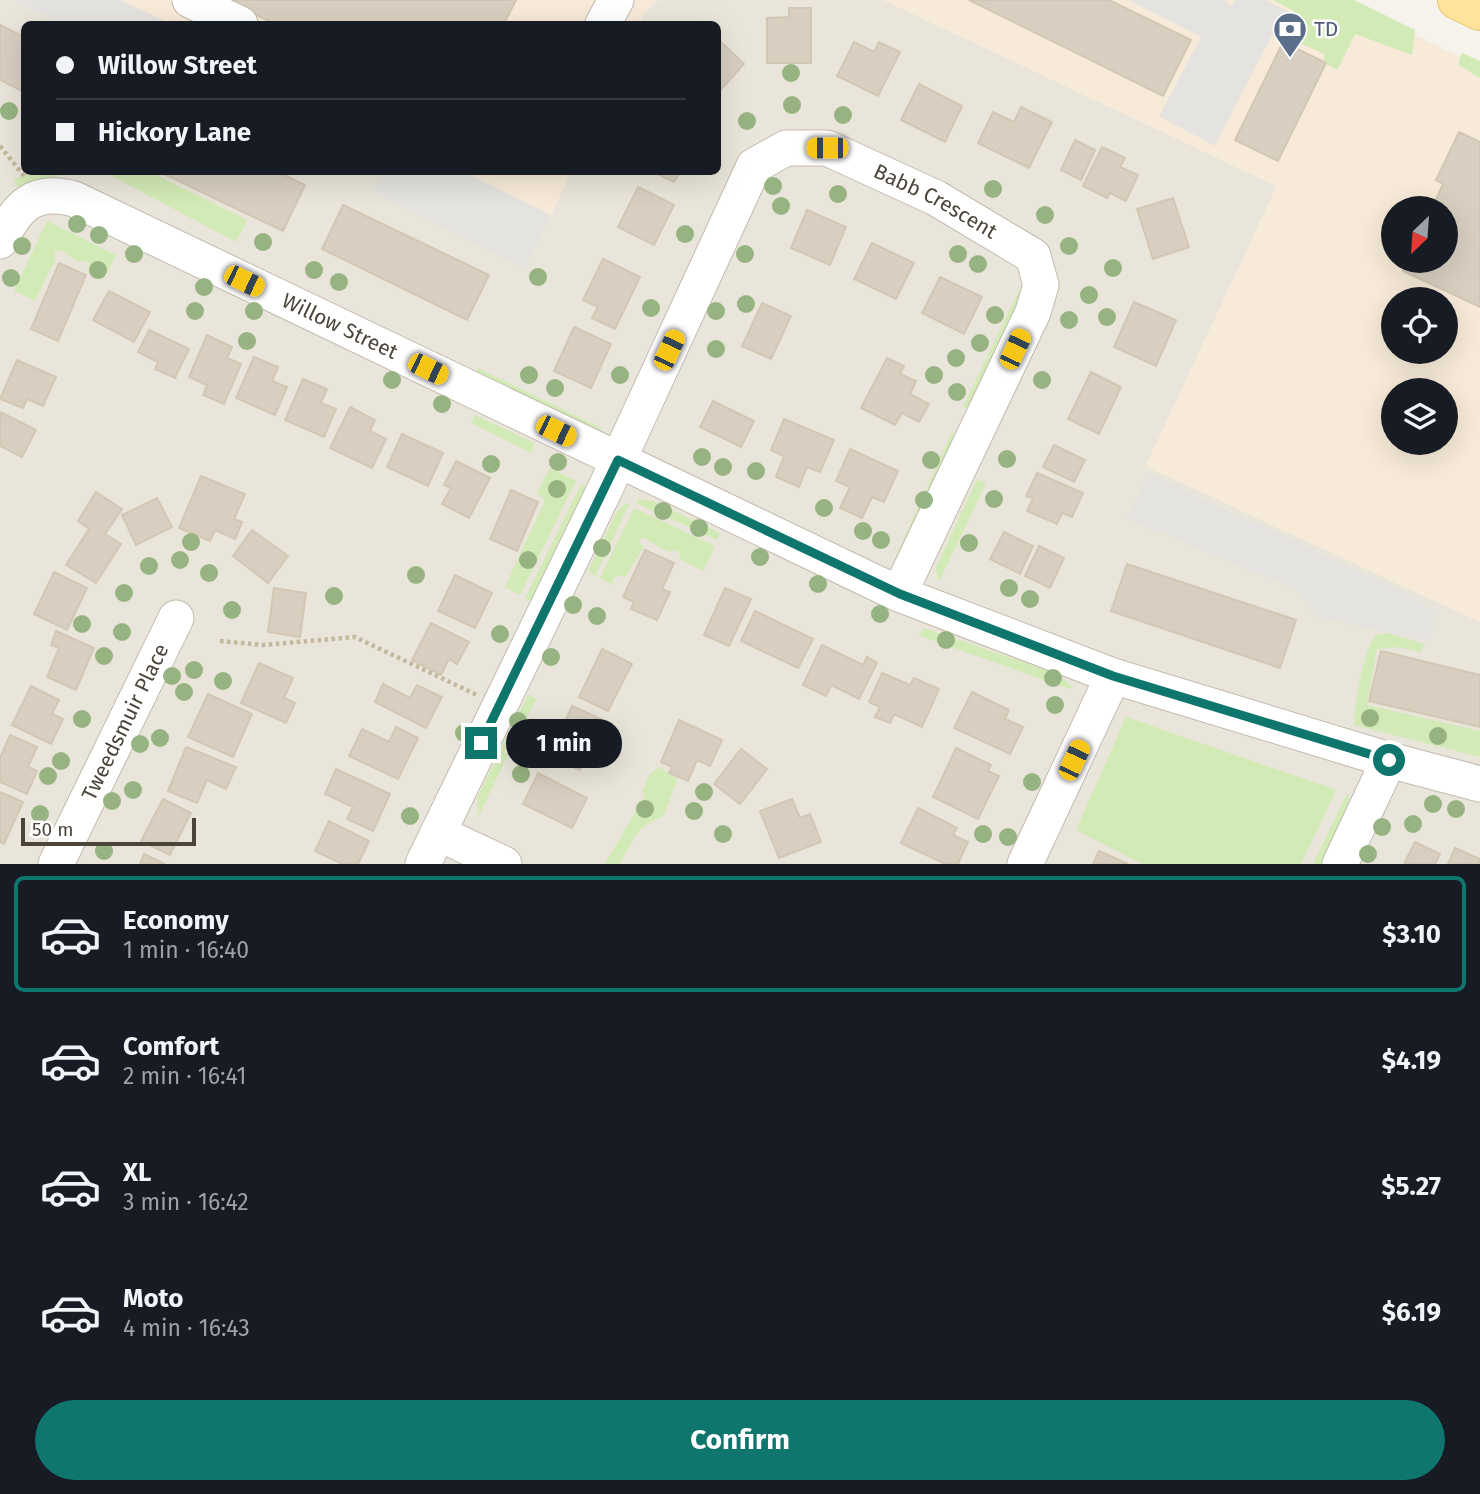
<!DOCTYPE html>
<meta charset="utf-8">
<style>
body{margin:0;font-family:"Fira Sans",sans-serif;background:#242831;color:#f1f3f6;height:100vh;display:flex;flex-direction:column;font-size:26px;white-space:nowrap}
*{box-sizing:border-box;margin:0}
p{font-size:23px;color:#9ea1a6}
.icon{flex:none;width:38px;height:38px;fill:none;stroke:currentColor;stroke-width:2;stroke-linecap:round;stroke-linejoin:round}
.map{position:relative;height:864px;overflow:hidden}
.panel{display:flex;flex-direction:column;background:#171b24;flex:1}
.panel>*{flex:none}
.guide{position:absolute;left:21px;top:21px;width:700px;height:154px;border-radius:10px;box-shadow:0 7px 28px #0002;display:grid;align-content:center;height:154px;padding:0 35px;background:#171b24}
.needle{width:46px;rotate:205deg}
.tools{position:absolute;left:1381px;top:196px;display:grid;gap:14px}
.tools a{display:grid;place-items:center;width:77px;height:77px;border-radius:50%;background:#171b24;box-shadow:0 7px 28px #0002;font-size:35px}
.scale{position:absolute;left:21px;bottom:18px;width:175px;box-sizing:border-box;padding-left:7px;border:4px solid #4b4439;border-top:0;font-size:19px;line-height:24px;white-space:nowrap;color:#4b4439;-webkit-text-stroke:5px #fff;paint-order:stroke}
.end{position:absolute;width:32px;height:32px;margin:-16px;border:9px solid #0f766e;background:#fff;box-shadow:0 0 0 4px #fff}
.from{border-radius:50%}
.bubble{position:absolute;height:49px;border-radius:24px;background:#171b24;box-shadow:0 7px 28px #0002;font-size:23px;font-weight:700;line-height:49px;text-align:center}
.car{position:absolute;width:21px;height:42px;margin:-21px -10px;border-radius:9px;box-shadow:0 0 5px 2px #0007;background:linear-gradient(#f5c518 24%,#345 0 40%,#f5c518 0 76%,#345 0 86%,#f5c518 0)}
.guide b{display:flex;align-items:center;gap:24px;height:66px;font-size:26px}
.guide b+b{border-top:2px solid #363941}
.guide i{width:18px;height:18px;background:#f1f3f6}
ul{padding:12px 0 0;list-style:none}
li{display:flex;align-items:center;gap:21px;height:116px;margin:0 14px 10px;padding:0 21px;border:4px solid transparent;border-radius:10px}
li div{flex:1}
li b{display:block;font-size:26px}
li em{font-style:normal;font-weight:700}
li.current{border-color:#0f766e}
li>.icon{width:63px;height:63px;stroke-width:1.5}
.button{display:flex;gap:14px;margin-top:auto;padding:14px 35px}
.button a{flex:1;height:80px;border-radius:42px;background:#0f766e;color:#fff;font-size:28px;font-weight:700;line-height:80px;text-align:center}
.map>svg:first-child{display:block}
.residential{fill:#eae5da}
.commercial{fill:#f7ead8;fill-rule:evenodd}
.green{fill:#d2eab5}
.parking{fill:#e5e3e0}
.building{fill:#d8cfc1;stroke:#d3c7b4;stroke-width:2}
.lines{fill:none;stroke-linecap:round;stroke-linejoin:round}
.minor-casing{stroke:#c2bbae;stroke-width:37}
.major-casing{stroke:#e6c16a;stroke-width:40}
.path{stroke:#c4b79f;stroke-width:4.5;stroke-dasharray:3.5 3.5;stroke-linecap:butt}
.minor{stroke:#fff;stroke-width:35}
.major{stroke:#ffe39c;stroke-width:38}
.tree{fill:#97b381}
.route{stroke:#0f766e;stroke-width:9}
.labels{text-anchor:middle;stroke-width:5;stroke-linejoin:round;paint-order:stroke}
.service-label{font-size:21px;fill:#4e5e75;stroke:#fff;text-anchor:start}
.street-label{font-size:21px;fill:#4b4439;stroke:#fff}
</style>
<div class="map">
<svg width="1480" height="864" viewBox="0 0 1480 864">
<rect width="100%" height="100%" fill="#f6f3ec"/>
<!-- residential -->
<path class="residential" d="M0,0H119L167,24H24V172H462L551,215L571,172H718V24H639L644,14L658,0H884L1277,186L1146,466L1480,622V864H0Z"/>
<!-- commercial -->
<path class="commercial" d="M119,0H658L644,14L639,24H167Z
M884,0H1344L1480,67V622L1146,466L1277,186ZM1393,208H1446V261H1393ZM1393,299H1446V352H1393ZM1393,390H1446V443H1393Z
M462,172H571L551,215Z"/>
<!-- green -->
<path class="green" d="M1273,0H1354L1415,30L1412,55L1355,34L1337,70L1324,62V54L1283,35L1294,11Z
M1462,53L1480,61V78L1459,65V59Z
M33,172H59L60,176L18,187L13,180Z
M104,172H150L247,220L236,242Z
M47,221L116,255L103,280L90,273L89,262L76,261L62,250L55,252V260L35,301L14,291Z
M1024,280L1026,295L971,410L963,407Z
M478,368L601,428L600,431H590L476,376Z
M475,415L534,443L531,453L471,423Z
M952,432L959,437L896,560L894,561Z
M550,468L576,481L520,595L505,587L544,503V499L537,493Z
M977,480L986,483L940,580L937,578L936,567Z
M581,484L585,486L583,498L533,602L525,598Z
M638,499L653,501L720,533L717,540L636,503Z
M626,503L629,505L595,576L588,571L617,511Z
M634,508L715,546L703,571L681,560L679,553L675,550L670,552C659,548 653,542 643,537L639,543L644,546L625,577L617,575L613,578V585L600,578Z
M924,628L1057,674L1073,687L1069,689L918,635Z
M1387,633L1424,644L1421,652L1399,647L1377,649L1367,705L1480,731V757L1354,725C1356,695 1361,661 1375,635Z
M528,695L536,699L512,748L507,746L504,752L508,755L478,817L477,798Z
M1126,717L1336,790L1301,864H1142L1076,830Z
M659,767L677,779L664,816C637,825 632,841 620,864H605L645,795L642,791L650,774Z
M1347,794H1349L1348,809L1323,864H1313Z"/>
<!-- parking -->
<path class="parking" d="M15,0H121L171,24H65Z
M1129,0H1225L1230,6L1236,0H1265L1290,13L1280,31H1274L1215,146L1159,116L1201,37Z
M383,172H465L551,215L525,268L373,191Z
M1149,474L1394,588L1434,610L1431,642L1319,617L1293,588L1127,518Z"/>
<!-- building -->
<path class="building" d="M225,0H516L504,24H275Z
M969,0H1109L1191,40L1163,96Z
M789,8H811V63H767V18L789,17Z
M0,25L24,37V92L0,80Z
M718,39L744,64L718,93Z
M854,42L874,52L879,42L900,52L878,96L837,76Z
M1283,42L1326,63L1278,161L1235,140Z
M919,84L962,106L945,142L901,120Z
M1021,107L1052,122L1029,168L978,143L993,112L1014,122Z
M1459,132L1480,142V307L1403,271L1408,261H1446V208H1432L1443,184L1436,180Z
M1075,140L1095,150L1081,180L1061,170Z
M1102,147L1125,158L1120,167L1138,175L1126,201L1110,193L1107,198L1083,186Z
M160,172H278L305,185L283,231Z
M653,172H680L674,182Z
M638,187L674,205L654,245L618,227Z
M1173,198L1189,247L1153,259L1137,209Z
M343,205L489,275L467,320L322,249Z
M807,210L846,227L830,265L791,248Z
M872,243L914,263L896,299L854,279Z
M603,259L640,277L615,329L592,318L598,307L583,300Z
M59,263L86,275L58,341L31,329Z
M940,277L982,297L964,334L922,313Z
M109,291L150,312L134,342L93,320Z
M1134,302L1176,320L1156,366L1114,347Z
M762,303L791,316L771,359L742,346Z
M574,327L611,344L591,388L554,371Z
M149,330L189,349L175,378L155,369L158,362L138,352Z
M207,335L232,347L227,358L241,364L224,404L203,395L207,385L189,377Z
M254,357L278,367L272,381L287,387L275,415L236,398Z
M887,358L904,366L900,374L916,381L910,394L929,404L919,422L902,413L895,425L861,408Z
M17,360L56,377L43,406L27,399L23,408L0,399Z
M1091,372L1121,387L1099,434L1068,419Z
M303,379L327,389L321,403L336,409L324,437L285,420Z
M713,401L754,421L741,447L700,427Z
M350,407L375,420L370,431L386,439L372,468L330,448Z
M0,412L36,430L22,457L0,446Z
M784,419L834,440L820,472L807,467L799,487L776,477L784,456L771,450Z
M402,434L443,453L428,486L387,467Z
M1054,445L1085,460L1074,482L1043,467Z
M850,449L898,471L884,502L872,497L862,518L840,508L850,487L836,481Z
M456,461L490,478L469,518L442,504L451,488L444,485Z
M1037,473L1083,493L1072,517L1062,513L1057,524L1027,511L1033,498L1026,496Z
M201,476L245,494L234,519L242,522L235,539L215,530L210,541L179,528Z
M511,490L538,502L517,551L490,539Z
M96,492L122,509L105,534L121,544L96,583L66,565L89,529L78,521Z
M157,498L172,527L136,545L122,515Z
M252,530L288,556L268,583L233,556Z
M1004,532L1033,546L1020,574L990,559Z
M1039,546L1064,558L1050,588L1025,576Z
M645,550L674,563L662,589L670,592L657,620L631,609L634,602L623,597Z
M1127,564L1296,620L1280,668L1111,611Z
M54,572L87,588L67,630L34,614Z
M455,575L492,593L475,628L438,611Z
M274,588L306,593L300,637L268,632Z
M725,588L751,599L729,646L704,635Z
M755,611L813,639L798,668L741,641Z
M431,623L469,642L457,664L449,659L441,675L412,660Z
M56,631L94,648L76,690L47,677L59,648L51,645Z
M822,645L863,665L867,657L877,663L859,699L831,685L826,696L803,685Z
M602,649L632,664L608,711L579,697Z
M1381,651L1480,675V727L1369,701Z
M259,663L293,678L284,698L295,703L286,723L241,703Z
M882,673L910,685L914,678L939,689L922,727L894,714L890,723L875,717L880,707L869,702Z
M383,684L410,698L417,685L442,697L426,728L375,702Z
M31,686L59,700L52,714L63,719L51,744L12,725Z
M972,692L1009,710L1005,719L1023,727L1010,754L954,728Z
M208,694L252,714L233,757L188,737Z
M572,706L603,720L580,770L549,757Z
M679,720L722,740L710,766L697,760L688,781L669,773L672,767L661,762Z
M396,727L418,738L398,779L349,756L362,729L389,742Z
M10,735L37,747L28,767L37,771L27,794L0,782V758Z
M186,747L236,767L226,789L207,780L197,803L168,791Z
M956,748L991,765L988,771L999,776L978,819L933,797Z
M741,749L767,769L740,804L714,784Z
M336,769L390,794L373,831L347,819L353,807L325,794Z
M538,773L587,798L572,828L523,804Z
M0,792L23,802L4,844L0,842Z
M163,799L191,813L170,855L141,841Z
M792,799L800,818L810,814L821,842L779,858L760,811Z
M918,808L957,828L953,835L968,842L958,864H945L901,843Z
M329,821L369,841L358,864H342L315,851Z
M1415,842L1440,854L1435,864H1404Z
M1455,848L1480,859V864H1448Z
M1099,851L1128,864H1093Z
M144,854L165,864H140Z"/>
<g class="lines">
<!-- minor casing -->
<g class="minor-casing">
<g id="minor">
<path d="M190,0L240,24"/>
<path d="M603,24L616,0"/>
<path id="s1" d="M0,241C17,206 34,188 74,199L899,594L1113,676L1389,760L1480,784"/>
<path d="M438,833L504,864"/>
<path id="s2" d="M56,864L176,618"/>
<path id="s3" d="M423,864L605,489L754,166L786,148H827L936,198L1033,256L1041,285L1033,312L899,594"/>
<path d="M1025,864L1113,676"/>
<path d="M1340,864L1389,760"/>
</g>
</g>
<!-- major casing -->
<g class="major-casing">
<path id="major" d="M1457,0L1480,11"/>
</g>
<!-- path -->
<path class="path" d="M0,146L24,176
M220,641L263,645L355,637L477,695"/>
<!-- minor -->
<use href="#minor" class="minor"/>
<!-- major -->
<use href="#major" class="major"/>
</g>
<!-- trees -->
<g class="tree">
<circle cx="791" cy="73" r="9"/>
<circle cx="792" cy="105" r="9"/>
<circle cx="9" cy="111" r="9"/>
<circle cx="843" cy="115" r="9"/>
<circle cx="747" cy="121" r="9"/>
<circle cx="773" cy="186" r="9"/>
<circle cx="993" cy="189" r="9"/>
<circle cx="838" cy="194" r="9"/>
<circle cx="781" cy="206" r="9"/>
<circle cx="1045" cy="215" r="9"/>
<circle cx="77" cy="224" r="9"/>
<circle cx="685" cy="234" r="9"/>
<circle cx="99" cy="235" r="9"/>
<circle cx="263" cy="242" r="9"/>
<circle cx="22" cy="246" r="9"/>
<circle cx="1069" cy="246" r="9"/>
<circle cx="134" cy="254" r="9"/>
<circle cx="745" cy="254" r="9"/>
<circle cx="958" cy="254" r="9"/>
<circle cx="978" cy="264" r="9"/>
<circle cx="1113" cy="268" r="9"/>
<circle cx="98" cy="270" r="9"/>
<circle cx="314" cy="270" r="9"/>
<circle cx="538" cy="277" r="9"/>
<circle cx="11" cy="278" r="9"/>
<circle cx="339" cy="282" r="9"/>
<circle cx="204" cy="287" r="9"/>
<circle cx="1089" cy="295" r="9"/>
<circle cx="746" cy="304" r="9"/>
<circle cx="651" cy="308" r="9"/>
<circle cx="195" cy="311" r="9"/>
<circle cx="254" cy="311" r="9"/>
<circle cx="716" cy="311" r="9"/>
<circle cx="995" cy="315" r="9"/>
<circle cx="1107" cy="317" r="9"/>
<circle cx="1069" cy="320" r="9"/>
<circle cx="247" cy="341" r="9"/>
<circle cx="980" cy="343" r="9"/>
<circle cx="716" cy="349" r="9"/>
<circle cx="956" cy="358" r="9"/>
<circle cx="529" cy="375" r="9"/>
<circle cx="620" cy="375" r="9"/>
<circle cx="934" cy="375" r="9"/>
<circle cx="392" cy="380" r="9"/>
<circle cx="1042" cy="380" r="9"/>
<circle cx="555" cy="388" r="9"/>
<circle cx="957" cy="392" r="9"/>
<circle cx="442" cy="404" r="9"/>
<circle cx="702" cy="457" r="9"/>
<circle cx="1007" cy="459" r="9"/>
<circle cx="931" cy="460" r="9"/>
<circle cx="558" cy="462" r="9"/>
<circle cx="491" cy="464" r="9"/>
<circle cx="723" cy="467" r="9"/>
<circle cx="756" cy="471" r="9"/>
<circle cx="557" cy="489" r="9"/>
<circle cx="994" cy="499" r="9"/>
<circle cx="924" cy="500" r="9"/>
<circle cx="824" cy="508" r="9"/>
<circle cx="663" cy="511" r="9"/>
<circle cx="699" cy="528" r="9"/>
<circle cx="863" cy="531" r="9"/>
<circle cx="881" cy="540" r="9"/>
<circle cx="191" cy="542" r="9"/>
<circle cx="969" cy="543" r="9"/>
<circle cx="602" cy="548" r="9"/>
<circle cx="760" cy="557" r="9"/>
<circle cx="180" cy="560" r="9"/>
<circle cx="528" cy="560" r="9"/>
<circle cx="149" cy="566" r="9"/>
<circle cx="209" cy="573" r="9"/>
<circle cx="416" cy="575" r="9"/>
<circle cx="818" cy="584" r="9"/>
<circle cx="1009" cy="588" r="9"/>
<circle cx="124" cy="593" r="9"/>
<circle cx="334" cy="596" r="9"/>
<circle cx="1030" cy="599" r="9"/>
<circle cx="573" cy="605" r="9"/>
<circle cx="232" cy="610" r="9"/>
<circle cx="880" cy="614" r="9"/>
<circle cx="597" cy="616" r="9"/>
<circle cx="82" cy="624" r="9"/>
<circle cx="122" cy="632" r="9"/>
<circle cx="500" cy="634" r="9"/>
<circle cx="946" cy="640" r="9"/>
<circle cx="104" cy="656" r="9"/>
<circle cx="551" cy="657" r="9"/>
<circle cx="194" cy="670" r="9"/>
<circle cx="172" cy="676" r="9"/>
<circle cx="1053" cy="678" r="9"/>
<circle cx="223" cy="681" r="9"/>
<circle cx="184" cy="692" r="9"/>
<circle cx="1055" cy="705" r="9"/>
<circle cx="1370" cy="718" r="9"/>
<circle cx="82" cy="719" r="9"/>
<circle cx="518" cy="721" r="9"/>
<circle cx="464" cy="733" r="9"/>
<circle cx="1438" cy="736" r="9"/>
<circle cx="160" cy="738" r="9"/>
<circle cx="140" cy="744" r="9"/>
<circle cx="61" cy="761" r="9"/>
<circle cx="521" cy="774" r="9"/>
<circle cx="48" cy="776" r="9"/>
<circle cx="1032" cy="782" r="9"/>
<circle cx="133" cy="790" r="9"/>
<circle cx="704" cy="792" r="9"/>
<circle cx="112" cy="801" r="9"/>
<circle cx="1433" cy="804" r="9"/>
<circle cx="645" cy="809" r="9"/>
<circle cx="1456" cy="809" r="9"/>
<circle cx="694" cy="811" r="9"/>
<circle cx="40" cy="814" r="9"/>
<circle cx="410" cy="816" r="9"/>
<circle cx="1413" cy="824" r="9"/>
<circle cx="1382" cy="827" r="9"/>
<circle cx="723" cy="834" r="9"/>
<circle cx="983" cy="834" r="9"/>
<circle cx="1008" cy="837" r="9"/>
<circle cx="104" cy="851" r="9"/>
<circle cx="1368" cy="854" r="9"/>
</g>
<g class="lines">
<!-- route -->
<path class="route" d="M481,743L618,460L900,594L1113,676L1389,760"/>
</g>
<!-- icons -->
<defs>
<g id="bank-pin" transform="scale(1.75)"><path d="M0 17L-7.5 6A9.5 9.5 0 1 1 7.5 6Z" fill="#5c6f8a" stroke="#fff"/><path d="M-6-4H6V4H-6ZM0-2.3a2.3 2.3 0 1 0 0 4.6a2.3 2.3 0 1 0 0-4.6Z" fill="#fff"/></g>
</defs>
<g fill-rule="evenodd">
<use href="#bank-pin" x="1290" y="29"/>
</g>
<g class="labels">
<!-- service labels -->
<g class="service-label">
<text x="1314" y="36">TD</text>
</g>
<!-- street labels -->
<g class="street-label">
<text dy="7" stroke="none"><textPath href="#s3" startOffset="971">Babb Crescent</textPath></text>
<text dy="7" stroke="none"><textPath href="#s1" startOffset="390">Willow Street</textPath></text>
<text dy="7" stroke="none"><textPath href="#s2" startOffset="158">Tweedsmuir Place</textPath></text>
</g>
</g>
</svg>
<div class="tools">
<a><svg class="needle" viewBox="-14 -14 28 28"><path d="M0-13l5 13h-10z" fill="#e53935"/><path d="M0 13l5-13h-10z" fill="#9ea1a6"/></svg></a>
<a><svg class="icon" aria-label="locate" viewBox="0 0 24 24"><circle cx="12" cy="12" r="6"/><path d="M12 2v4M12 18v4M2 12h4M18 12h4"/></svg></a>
<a><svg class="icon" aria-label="layers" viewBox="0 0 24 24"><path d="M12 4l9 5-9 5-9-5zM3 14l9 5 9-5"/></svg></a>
</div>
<div class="scale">50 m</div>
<i class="end from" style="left:1389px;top:760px"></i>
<i class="end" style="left:481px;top:743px"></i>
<div class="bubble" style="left:506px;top:719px;width:116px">1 min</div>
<i class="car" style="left:827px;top:148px;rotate:270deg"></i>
<i class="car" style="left:244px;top:281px;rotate:116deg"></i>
<i class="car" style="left:1015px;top:349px;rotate:25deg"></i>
<i class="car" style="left:669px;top:350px;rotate:25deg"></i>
<i class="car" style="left:428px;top:369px;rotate:116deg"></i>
<i class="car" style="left:556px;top:431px;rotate:116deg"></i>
<i class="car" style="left:1074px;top:760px;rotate:25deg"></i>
<div class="guide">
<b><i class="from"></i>Willow Street</b>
<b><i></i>Hickory Lane</b>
</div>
</div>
<section class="panel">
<ul>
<li class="current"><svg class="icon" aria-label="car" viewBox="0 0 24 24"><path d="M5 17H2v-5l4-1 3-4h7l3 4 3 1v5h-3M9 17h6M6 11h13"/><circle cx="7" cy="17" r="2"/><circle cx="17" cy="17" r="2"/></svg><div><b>Economy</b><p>1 min · 16:40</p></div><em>$3.10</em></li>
<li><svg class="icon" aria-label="car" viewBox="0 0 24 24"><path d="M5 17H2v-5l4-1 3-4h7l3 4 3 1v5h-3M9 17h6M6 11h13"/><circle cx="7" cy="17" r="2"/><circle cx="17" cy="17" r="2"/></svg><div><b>Comfort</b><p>2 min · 16:41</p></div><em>$4.19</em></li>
<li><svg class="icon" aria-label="car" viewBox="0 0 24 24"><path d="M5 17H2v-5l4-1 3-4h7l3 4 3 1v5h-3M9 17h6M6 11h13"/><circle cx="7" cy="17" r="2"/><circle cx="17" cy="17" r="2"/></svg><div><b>XL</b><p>3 min · 16:42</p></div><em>$5.27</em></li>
<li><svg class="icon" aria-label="car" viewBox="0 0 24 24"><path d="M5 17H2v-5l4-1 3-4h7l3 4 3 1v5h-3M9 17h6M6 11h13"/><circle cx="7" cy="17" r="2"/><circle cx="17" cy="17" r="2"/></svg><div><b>Moto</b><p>4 min · 16:43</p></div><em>$6.19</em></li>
</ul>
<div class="button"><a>Confirm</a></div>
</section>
